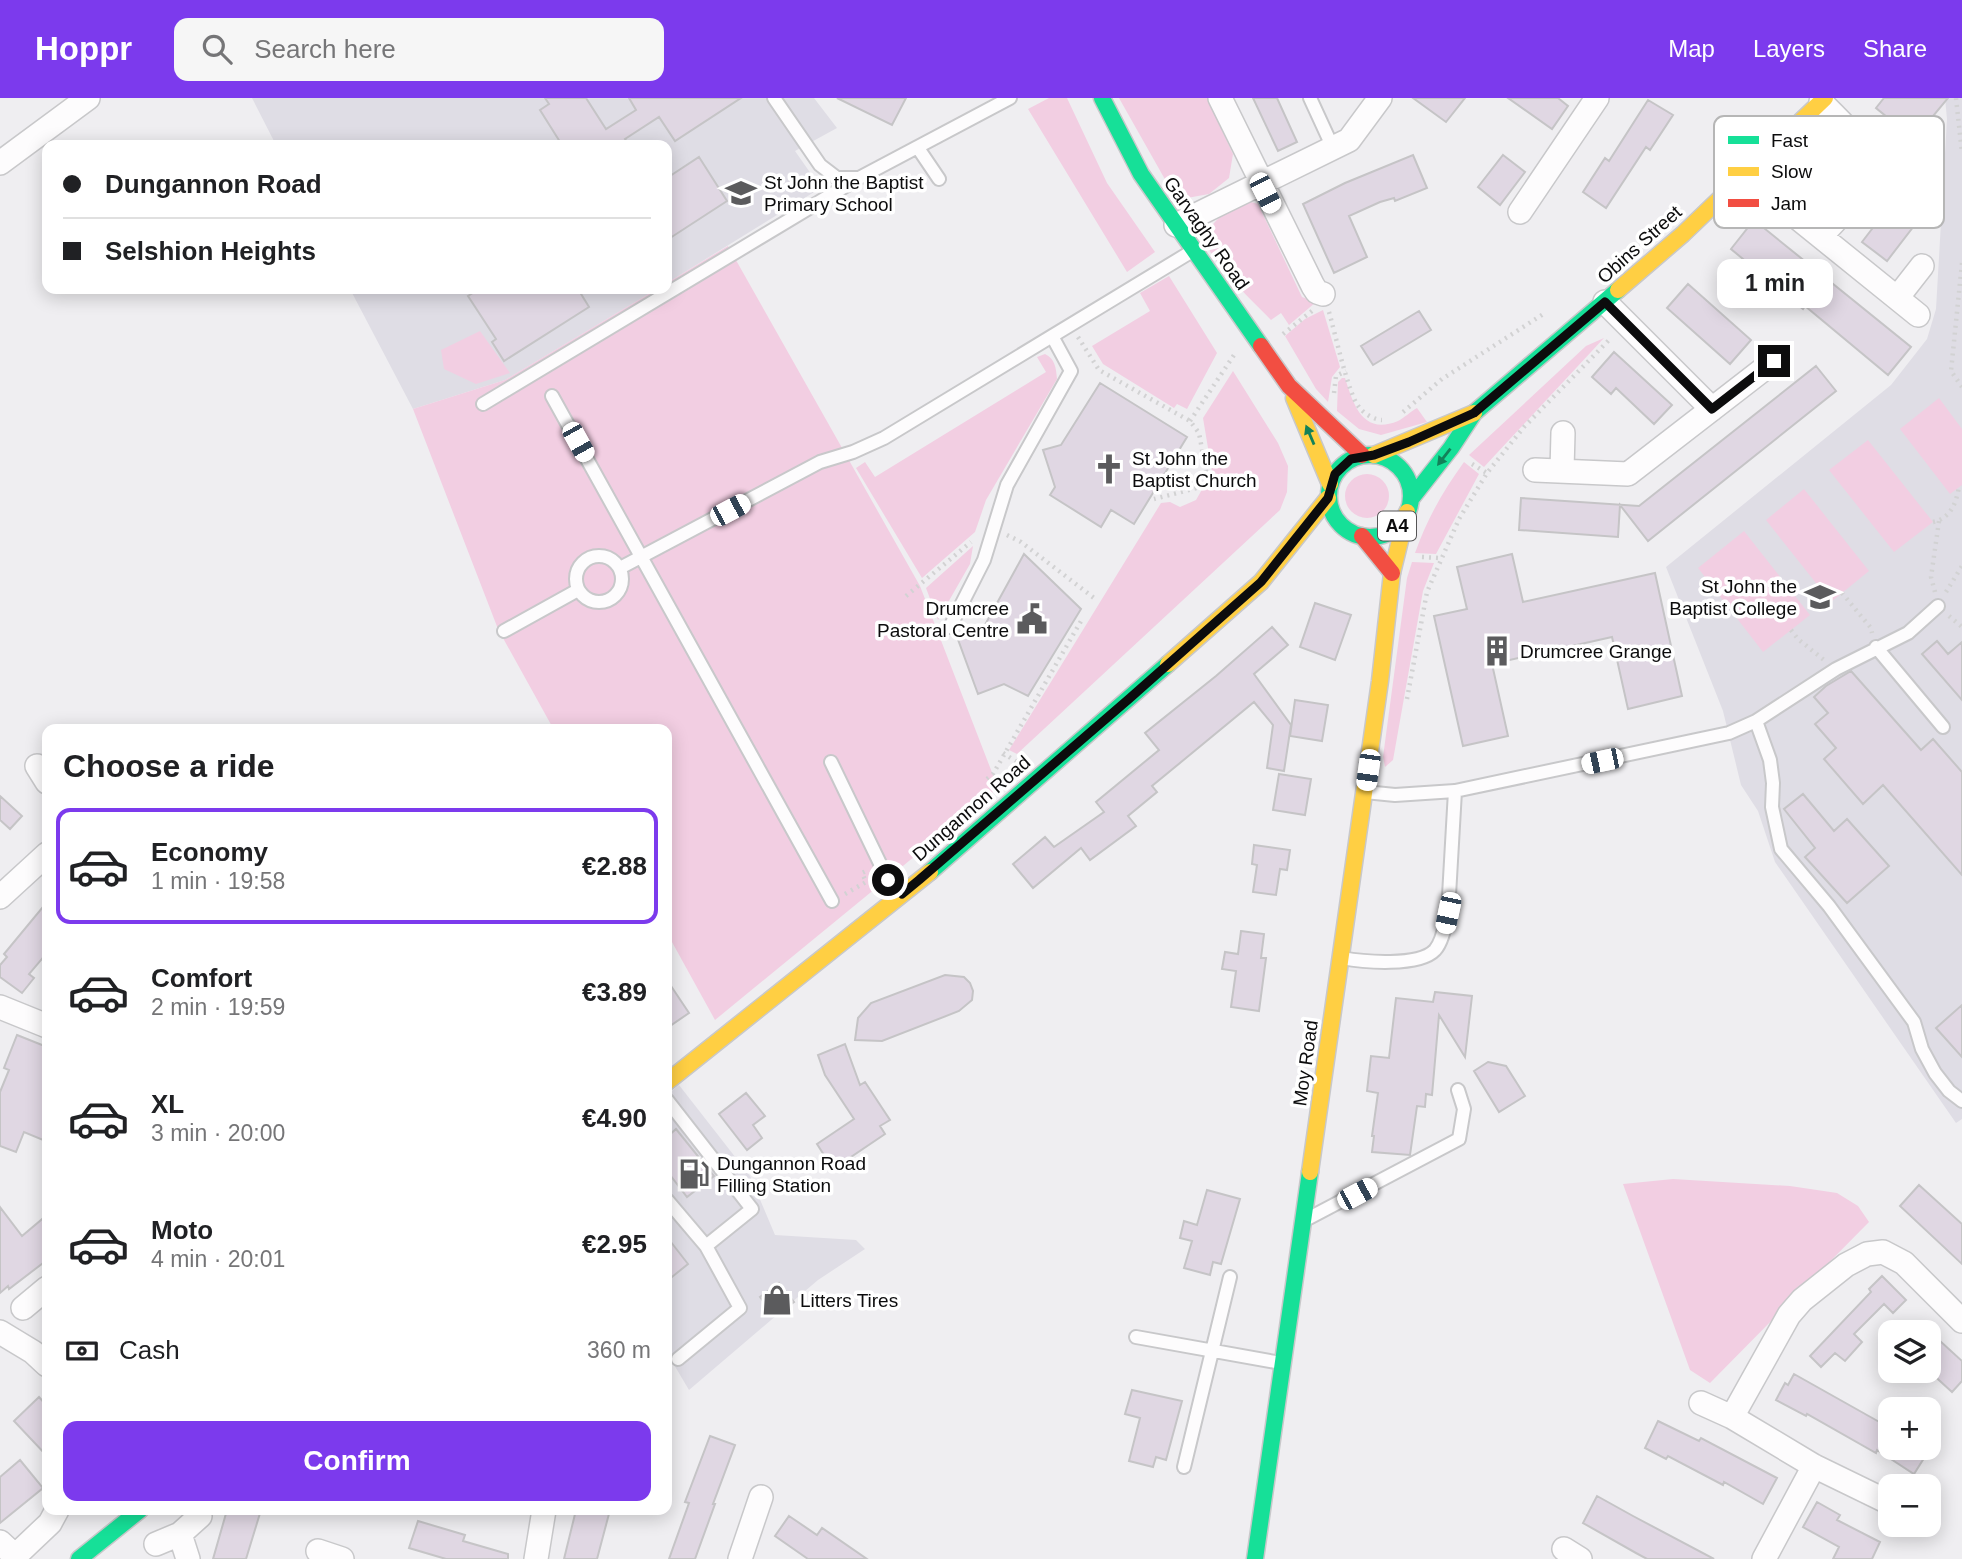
<!DOCTYPE html>
<meta charset="utf-8">
<style>
body{margin:0;font-family:Helvetica,sans-serif;background:#f6f6f6;color:#202124;height:100vh;display:flex;flex-direction:column;font-size:26px;white-space:nowrap}
*{box-sizing:border-box;margin:0}
p{font-size:23px;color:#757577}
.icon{flex:none;width:38px;height:38px;fill:none;stroke:currentColor;stroke-width:2;stroke-linecap:round;stroke-linejoin:round}
.map{position:relative;flex:1;overflow:hidden}
.sheet{position:absolute;left:42px;top:626px;width:630px;height:791px;display:flex;flex-direction:column;background:#fff;border-radius:14px;box-shadow:0 4px 18px #0003}
.sheet>*{flex:none}
.guide{position:absolute;left:42px;top:42px;width:630px;height:154px;border-radius:14px;box-shadow:0 4px 18px #0003;display:grid;align-content:center;height:154px;padding:0 21px;background:#fff}
.fabs{position:absolute;left:1878px;top:1222px;display:grid;gap:14px}
.fabs a{display:grid;place-items:center;width:63px;height:63px;border-radius:14px;background:#fff;box-shadow:0 4px 18px #0003;font-size:35px}
.end{position:absolute;width:32px;height:32px;margin:-16px;border:9px solid #0c0c0d;background:#fff;box-shadow:0 0 0 4px #fff}
.from{border-radius:50%}
.bubble{position:absolute;height:49px;border-radius:14px;background:#fff;box-shadow:0 4px 18px #0003;font-size:23px;font-weight:700;line-height:49px;text-align:center}
.car{position:absolute;width:21px;height:42px;margin:-21px -10px;border-radius:9px;box-shadow:0 0 5px 2px #0007;background:linear-gradient(#fff 24%,#345 0 40%,#fff 0 76%,#345 0 86%,#fff 0)}
.guide b{display:flex;align-items:center;gap:24px;height:66px;font-size:26px}
.guide b+b{border-top:2px solid #e0e0e0}
.guide i{width:18px;height:18px;background:#202124}
ul{padding:0;list-style:none}
li{display:flex;align-items:center;gap:21px;height:116px;margin:0 14px 10px;padding:0 7px;border:4px solid transparent;border-radius:14px}
li div{flex:1}
li b{display:block;font-size:26px}
li em{font-style:normal;font-weight:700}
li.selected{border-color:#7c3aed}
li>.icon{width:63px;height:63px;stroke-width:1.5}
h2{padding:0 21px;font-size:32px;line-height:84px}
.pay{display:flex;align-items:center;gap:18px;height:77px;padding:0 21px;font-size:26px}
.pay p{margin-inline-start:auto}
.action{display:flex;gap:14px;margin-top:auto;padding:14px 21px}
.action a{flex:1;height:80px;border-radius:14px;background:#7c3aed;color:#fff;font-size:28px;font-weight:700;line-height:80px;text-align:center}
header{display:flex;align-items:center;gap:42px;box-sizing:border-box;height:98px;padding:0 35px;background:#7c3aed;color:#fff}
header strong{font-size:33px}
nav{display:flex;gap:38px;margin-inline-start:auto;font-size:24px}
.search{width:490px;height:63px;background:#f6f6f6;display:flex;align-items:center;gap:18px;box-sizing:border-box;padding:0 24px;border-radius:14px;color:#757577;font-size:26px}
.map>svg:first-child{display:block}
.built{fill:#dfdde5}
.green{fill:#f2cee2}
.building{fill:#e0d7e3;stroke:#c5c4c6;stroke-width:2}
.lines{fill:none;stroke-linecap:round;stroke-linejoin:round}
.lane-casing{stroke:#c8c8ca;stroke-width:16}
.street-casing{stroke:#c8c8ca;stroke-width:26}
.fast-casing{stroke:#c8c8ca;stroke-width:19}
.slow-casing{stroke:#c8c8ca;stroke-width:19}
.jam-casing{stroke:#c8c8ca;stroke-width:19}
.path{stroke:#d2d2d3;stroke-width:4.5;stroke-dasharray:2 5;stroke-linecap:butt}
.lane{stroke:#fdfcfd;stroke-width:12}
.street{stroke:#fdfcfd;stroke-width:23}
.fast{stroke:#16e098;stroke-width:16}
.slow{stroke:#ffcf43;stroke-width:16}
.jam{stroke:#f24e42;stroke-width:16}
.oneway{fill:#128159}
.route{stroke:#0c0c0d;stroke-width:9}
.labels{text-anchor:middle;stroke-width:7;stroke-linejoin:round;paint-order:stroke}
.shield{fill:#fff;stroke:#555556;stroke-width:2}
.shield-label{font-size:18px;font-weight:bold;fill:#0c0c0d}
.poi-label{font-size:19px;fill:#0c0c0d;stroke:#fff;text-anchor:start}
.street-label{font-size:19px;fill:#0c0c0d;stroke:#fff}
.key{fill:#fff;stroke:#b6b6b6;stroke-width:2}
.key-label{font-size:19px;fill:#0c0c0d}
</style>
<header>
<strong>Hoppr</strong>
<div class="search"><svg class="icon" aria-label="search" viewBox="0 0 24 24"><circle cx="10" cy="10" r="6"/><path d="M15 15l6 6"/></svg>Search here</div>
<nav><a>Map</a><a>Layers</a><a>Share</a></nav>
</header>
<div class="map">
<svg width="1962" height="1461" viewBox="0 0 1962 1461">
<rect width="100%" height="100%" fill="#efeef1"/>
<!-- built -->
<path class="built" d="M252,0H814L837,30L795,53L816,83L819,91L667,185V47H276Z
M1945,0H1962V1021L1956,1025L1775,764L1758,713L1741,687L1723,613L1666,469L1891,287L1927,241L1936,211L1947,21Z
M350,191H657L505,282L413,311Z
M679,987L750,1078L775,1137L856,1142L865,1151L818,1182L689,1292L667,1255V997Z"/>
<!-- green -->
<path class="green" d="M1049,0H1067L1107,85L1155,154L1127,174L1028,11Z
M1119,0H1207L1233,56L1229,80L1209,96L1187,100L1171,92Z
M1251,104L1258,106L1302,199L1316,204L1289,227L1281,215L1271,222C1258,208 1210,164 1208,147C1205,122 1231,110 1251,104Z
M728,148L920,488L998,690L715,922L667,835V632H554L498,531L413,311L505,282L657,191H667V185Z
M1169,178L1217,255L1187,311L1177,306L1174,310L1103,266L1092,248L1150,213L1140,195Z
M1323,212L1340,269L1332,279L1328,304L1316,291L1285,238L1305,221Z
M480,233L510,275L476,286L444,271L441,252Z
M1604,240L1484,369L1469,357L1586,248Z
M1045,256C1055,261 1056,269 1057,281L986,402L975,434L922,480L856,370L865,364L875,379L1046,274L1037,259Z
M1233,273L1278,345L1288,368L1287,394L1280,412L1017,656L1009,652L1161,405L1170,404L1180,409L1196,402L1212,374L1203,320Z
M1342,280H1345C1353,305 1362,338 1398,323C1404,320 1410,314 1417,310L1427,324L1381,337L1359,331L1337,313L1338,284Z
M1939,300L1962,331V387L1950,396L1900,331Z
M1868,342L1933,424L1894,454L1829,372Z
M1464,364L1479,376L1436,456L1415,455C1427,421 1443,393 1464,364Z
M1345 398a22 22 0 1 1 44 0a22 22 0 1 1-44 0Z
M1804,391L1869,473L1831,504L1766,422Z
M1744,433L1810,517L1763,554L1698,470Z
M973,448L970,466L938,522L926,490Z
M1412,464L1434,465L1423,493L1393,662L1385,669L1383,659L1407,480Z
M1673,1081L1790,1088L1837,1095L1858,1108L1869,1124L1710,1285L1690,1272L1623,1086Z"/>
<!-- building -->
<path class="building" d="M545,0H586L606,31L636,12L629,0H741L675,43L659,19L625,41L629,47H562L540,12L549,6Z
M837,0H906L892,27Z
M1253,0H1277L1297,44L1278,53Z
M1413,0H1465L1446,24Z
M1508,0H1558L1568,8L1552,31Z
M1884,0H1948L1914,41L1876,10Z
M1648,2L1673,17L1650,52L1646,49L1606,110L1583,94L1605,60L1609,63Z
M1413,57L1427,90L1395,103L1394,100L1380,104L1349,118L1367,159L1334,175L1303,106L1345,85Z
M1503,57L1525,74L1500,107L1478,89Z
M699,59L727,103L667,142V80Z
M1912,79L1937,98L1887,163L1862,144Z
M1754,122L1911,249L1888,277L1805,208L1803,211L1731,151Z
M1688,186L1751,242L1730,266L1667,210Z
M479,191H578L589,209L504,263L492,244L496,241L468,198Z
M1419,213L1431,232L1373,267L1361,248Z
M1614,254L1672,307L1654,326L1616,290L1611,296L1592,279Z
M1816,268L1836,293L1648,443L1620,407L1618,439L1519,432L1521,400L1639,408Z
M1100,285L1187,339L1134,426L1111,412L1101,429L1050,397L1055,389L1043,352L1061,347Z
M1024,456L1081,511L1028,598L1004,586L978,596L956,536L970,531L980,536Z
M1512,456L1523,504L1655,475L1682,598L1628,611L1612,539L1492,566L1508,638L1463,648L1434,518L1467,511L1457,469Z
M1315,505L1351,517L1335,562L1300,549Z
M1272,529L1288,547L1254,576L1291,627L1284,673L1267,670L1273,627L1254,604L1152,688L1157,694L1128,718L1136,728L1090,762L1081,750L1033,790L1013,766L1045,739L1054,749L1104,714L1096,704L1159,652L1145,635L1216,578Z
M1937,543L1948,556L1962,544V602L1922,556Z
M1851,573L1921,652L1933,641L1962,674V777L1883,687L1863,706L1824,661L1836,650L1815,626L1828,615L1814,599L1826,588Z
M1295,602L1328,607L1322,643L1290,638Z
M1279,676L1311,681L1305,717L1273,712Z
M1803,696L1834,733L1847,721L1889,768L1847,805L1805,759L1815,750L1784,711Z
M0,698L22,718L10,731L0,722Z
M1254,747L1290,752L1287,772L1280,771L1276,797L1253,794L1257,767L1252,766Z
M47,804V855L29,876L34,880L22,895L0,879V867L7,859L4,856Z
M1241,833L1264,836L1261,860H1266L1259,913L1231,909L1236,873L1222,871L1225,854L1238,856Z
M945,877L964,879L970,885L973,893L972,902L959,913L882,943L855,942L858,920L871,905Z
M667,882L689,915L667,930Z
M1435,894L1472,898L1465,959L1439,917L1432,997L1426,996L1425,1009L1417,1008L1410,1057L1372,1054L1374,1038H1372L1378,995L1367,993L1371,958L1389,960L1396,900L1433,904Z
M1962,907V959L1936,930Z
M17,937L47,949V1032L43,1042L24,1034L16,1054L0,1048V994L9,972L4,970Z
M845,946L860,987L865,984L890,1022L880,1028L885,1036L833,1071L817,1046L854,1021L825,977L818,957Z
M1488,964L1506,968L1525,998L1499,1014L1474,973Z
M746,995L765,1018L753,1027L762,1040L747,1052L719,1016Z
M676,1031L714,1078L687,1099L667,1073V1039Z
M1919,1087L1962,1126V1166L1900,1108Z
M1207,1092L1240,1101L1221,1166L1213,1164L1210,1177L1184,1170L1192,1143L1180,1140L1184,1123L1197,1127Z
M0,1109L22,1138L47,1117V1162L9,1191L8,1188L0,1195Z
M667,1139L688,1166L667,1183Z
M1882,1178L1906,1202L1893,1215L1884,1206L1854,1236L1862,1244L1845,1263L1835,1255L1821,1269L1810,1258L1871,1194L1869,1191Z
M779,1185L794,1204L774,1218L760,1199Z
M1928,1232L1962,1263V1283L1952,1294L1928,1272Z
M1794,1276L1890,1330V1349H1931L1914,1376L1877,1352L1876,1355L1807,1316L1806,1318L1776,1302L1785,1285L1788,1287Z
M1132,1292L1182,1303L1166,1362L1156,1359L1153,1369L1129,1363L1140,1320L1125,1316Z
M39,1299L47,1308V1358L14,1323Z
M1658,1323L1699,1343L1701,1340L1777,1380L1763,1406L1724,1384L1723,1387L1668,1358L1666,1361L1645,1350Z
M710,1338L735,1347L713,1406H715L695,1461H669L689,1405L685,1404Z
M20,1362L43,1390L0,1425V1379Z
M1597,1398L1633,1418L1714,1461H1647L1636,1455L1583,1425Z
M1817,1404L1840,1417L1837,1422L1880,1444L1872,1461H1833L1839,1449L1803,1429Z
M227,1412H261L246,1461H213Z
M576,1412H610L597,1461H564Z
M789,1418L817,1437L822,1430L867,1461H808L775,1438Z
M418,1423L465,1437L463,1443L508,1456V1461H446L409,1450Z"/>
<g class="lines">
<!-- lane casing -->
<g class="lane-casing">
<path id="lane" d="M774,0L820,67L837,80H859L1010,0
M1310,0L1333,50
M918,50L939,81
M552,298L832,803
M483,306L859,80
M576 481a23 23 0 1 1 46 0a23 23 0 1 1-46 0Z
M620,470L820,364L853,354L884,340L1194,152
M950,529L984,462L1007,387L1071,273L1052,238
M504,533L578,492
M1876,549L1943,629
M1756,623L1770,662L1773,685L1772,709L1781,751L1829,808L1914,924L1922,951L1935,975L1949,993L1962,1003
M831,664L888,782L899,793
M1365,694L1395,697L1455,693L1729,635L1756,623L1836,571L1908,535L1938,508
M1342,860C1363,864 1419,869 1435,852C1443,843 1445,826 1448,815L1455,693
M667,1002L752,1111L706,1148L667,1102
M1309,1120L1459,1041L1464,1011L1458,992
M1136,1239L1281,1265
M678,1261L740,1210L706,1148
M1184,1369L1230,1179"/>
</g>
<!-- street casing -->
<g class="street-casing">
<path id="street" d="M1220,0L1313,188L1317,194L1323,196
M1821,4C1833,16 1865,46 1869,62C1874,88 1836,121 1821,138
M0,65L88,0
M1783,108L1918,217
M1520,114L1597,0
M1176,127L1349,42L1380,0
M1897,200L1922,168
M1605,204L1712,311
M1535,372L1628,376L1774,263
M1562,372L1563,335
M37,668L47,684
M0,799L47,756
M0,909L47,928
M23,1210L47,1190
M0,1234L33,1254L47,1267
M1701,1305L1732,1319
M1890,1405L1814,1368L1732,1319L1789,1217L1802,1202L1846,1167L1867,1156L1883,1154L1904,1165L1962,1223
M180,1436L188,1461
M0,1444L15,1458
M156,1446L180,1436L200,1418
M1564,1451L1580,1461
M318,1453L342,1461
M12,1461L50,1425L57,1412
M536,1461L544,1412
M740,1461L761,1399
M1764,1461L1814,1368"/>
</g>
<!-- fast casing -->
<g class="fast-casing">
<path id="fast" d="M1102,0L1141,76L1261,248
M1329 398a41 41 0 1 1 82 0a41 41 0 1 1-82 0Z
M1411,401L1451,350L1474,315L1618,192
M930,774L1168,566
M79,1461L140,1412
M1255,1461L1310,1074"/>
</g>
<!-- slow casing -->
<g class="slow-casing">
<path id="slow" d="M1618,192L1683,136L1825,0
M1294,300L1330,386
M1374,357L1474,315
M1168,566L1261,484L1328,400
M667,984L930,774
M1310,1074L1380,583L1392,475L1407,414"/>
</g>
<!-- jam casing -->
<g class="jam-casing">
<path id="jam" d="M1261,248L1289,288L1362,357
M1362,438L1392,475"/>
</g>
<!-- path -->
<path class="path" d="M1956,0L1962,55
M1962,165L1951,273L1962,289
M1329,214C1335,234 1348,296 1359,309C1364,316 1375,322 1382,322
M1283,236L1312,213
M1078,239L1099,272L1190,323L1199,335L1206,373L1197,390L1154,401
M1334,295L1336,278L1346,273
M1403,314L1442,281L1545,215
M1190,323L1234,257
M1472,366L1487,375
M1933,424C1951,420 1956,405 1959,389
M1007,437L1021,444L1094,500
M1422,459L1440,460
M1935,494L1931,479L1939,423
M1946,494L1962,468
M1842,495L1871,530L1872,535
M906,498L971,444
M1949,518L1962,529
M1791,532L1798,541L1824,562
M1407,601L1427,494L1459,421L1487,375L1524,329L1611,240
M1003,655L1017,664
M987,681L993,676L1081,523
M845,796L866,784L862,775L868,772"/>
<!-- lane -->
<use href="#lane" class="lane"/>
<!-- street -->
<use href="#street" class="street"/>
<!-- fast -->
<use href="#fast" class="fast"/>
<!-- slow -->
<use href="#slow" class="slow"/>
<!-- jam -->
<use href="#jam" class="jam"/>
</g>
<!-- one-way arrows -->
<defs><path id="oneway-solid" d="M-6-.8H1V-3.2L6.5 0L1 3.2V.8H-6Z" transform="scale(1.75)"/></defs>
<g class="oneway">
<use href="#oneway-solid" transform="translate(1310 337) rotate(-113)"/>
<use href="#oneway-solid" transform="translate(1444 359) rotate(128)"/>
</g>
<g class="lines">
<!-- route -->
<path class="route" d="M888,782L902,796L919,782L1130,600L1261,484L1328,400L1335,376L1351,361L1374,357L1409,344L1474,315L1605,204L1712,311L1774,263"/>
</g>
<!-- icons -->
<defs>
<g id="school-bare" transform="scale(2.415)"><path d="M0-5L7-2L0 1L-7-2ZM-4 1L0 2.5L4 1V4Q0 6-4 4Z" fill="#5b5b5d" stroke="#fff" stroke-width="2.5" paint-order="stroke"/></g>
<g id="church-bare" transform="scale(2.415)"><path d="M-1.2-6h2.4v3.5h3.3v2.4h-3.3V6h-2.4V-.1h-3.3v-2.4h3.3Z" fill="#5b5b5d" stroke="#fff" stroke-width="2.5" paint-order="stroke"/></g>
<g id="civic-bare" transform="scale(2.415)"><path d="M-.6-6.5H3V-4.5H.6V-3L4-1V1h2V6H-6V1h2V-1L-.6-3ZM-1.2 2.5V6h2.4V2.5Z" fill="#5b5b5d" stroke="#fff" stroke-width="2.5" paint-order="stroke"/></g>
<g id="building-bare" transform="scale(2.415)"><path d="M-4-6H4V6H1V3H-1V6H-4ZM-2.5-4.3h1.7v1.8h-1.7ZM.8-4.3h1.7v1.8H.8ZM-2.5-1h1.7V.8h-1.7ZM.8-1h1.7V.8H.8Z" fill="#5b5b5d" stroke="#fff" stroke-width="2.5" paint-order="stroke"/></g>
<g id="fuel-bare" transform="scale(2.415)"><path d="M-5.5-6h7V0h2V4h1.3V-2.5L3-4.5l.8-.8L6-3V5H2.5V1h-1V6h-7ZM-4.2-4.7v3.2H.2V-4.7Z" fill="#5b5b5d" stroke="#fff" stroke-width="2.5" paint-order="stroke"/></g>
<g id="shop-bare" transform="scale(2.415)"><path d="M-5-2.5h2.3a2.7 3.5 0 0 1 5.4 0H5L5.5 6h-11ZM-1.5-2.5h3a1.5 2.3 0 0 0-3 0Z" fill="#5b5b5d" stroke="#fff" stroke-width="2.5" paint-order="stroke"/></g>
</defs>
<g fill-rule="evenodd">
<use href="#school-bare" x="741" y="95"/>
<use href="#church-bare" x="1109" y="371"/>
<use href="#school-bare" x="1820" y="499"/>
<use href="#civic-bare" x="1032" y="521"/>
<use href="#building-bare" x="1497" y="553"/>
<use href="#fuel-bare" x="694" y="1076"/>
<use href="#shop-bare" x="777" y="1202"/>
</g>
<g class="labels">
<!-- shield labels -->
<rect class="shield" x="1378" y="413.5" width="38" height="29" rx="5"/>
<g class="shield-label">
<text x="1397" y="434">A4</text>
</g>
<!-- poi labels -->
<g class="poi-label">
<text x="764" y="91">St John the Baptist<tspan x="764" dy="22">Primary School</tspan></text>
<text x="1132" y="367">St John the<tspan x="1132" dy="22">Baptist Church</tspan></text>
<text x="1797" y="495" text-anchor="end">St John the<tspan x="1797" dy="22">Baptist College</tspan></text>
<text x="1009" y="517" text-anchor="end">Drumcree<tspan x="1009" dy="22">Pastoral Centre</tspan></text>
<text x="1520" y="560">Drumcree Grange</text>
<text x="717" y="1072">Dungannon Road<tspan x="717" dy="22">Filling Station</tspan></text>
<text x="800" y="1209">Litters Tires</text>
</g>
<!-- street labels -->
<g class="street-label">
<text transform="translate(1207 135) rotate(55)" y="7">Garvaghy Road</text>
<text transform="translate(1639 146) rotate(-42)" y="7">Obins Street</text>
<text transform="translate(971 710) rotate(-41)" y="7">Dungannon Road</text>
<text transform="translate(1305 965) rotate(-82)" y="7">Moy Road</text>
</g>
</g>
<!-- legend -->
<rect x="1714" y="18" width="230" height="112" rx="10" class="key"/>
<rect x="1728" y="38" width="31" height="8" fill="#16e098"/>
<rect x="1728" y="69" width="31" height="9" fill="#ffcf43"/>
<rect x="1728" y="101" width="31" height="8" fill="#f24e42"/>
<g class="key-label">
<text x="1771" y="49">Fast</text>
<text x="1771" y="80">Slow</text>
<text x="1771" y="112">Jam</text>
</g>
</svg>
<div class="fabs">
<a><svg class="icon" aria-label="layers" viewBox="0 0 24 24"><path d="M12 4l9 5-9 5-9-5zM3 14l9 5 9-5"/></svg></a>
<a>+</a>
<a>−</a>
</div>
<i class="end from" style="left:888px;top:782px"></i>
<i class="end" style="left:1774px;top:263px"></i>
<div class="bubble" style="left:1717px;top:161px;width:116px">1 min</div>
<i class="car" style="left:1265px;top:95px;rotate:153deg"></i>
<i class="car" style="left:578px;top:344px;rotate:151deg"></i>
<i class="car" style="left:730px;top:412px;rotate:62deg"></i>
<i class="car" style="left:1602px;top:663px;rotate:258deg"></i>
<i class="car" style="left:1368px;top:672px;rotate:188deg"></i>
<i class="car" style="left:1448px;top:815px;rotate:192deg"></i>
<i class="car" style="left:1357px;top:1096px;rotate:62deg"></i>
<div class="guide">
<b><i class="from"></i>Dungannon Road</b>
<b><i></i>Selshion Heights</b>
</div>
<section class="sheet">
<h2>Choose a ride</h2>
<ul>
<li class="selected"><svg class="icon" aria-label="car" viewBox="0 0 24 24"><path d="M5 17H2v-5l4-1 3-4h7l3 4 3 1v5h-3M9 17h6M6 11h13"/><circle cx="7" cy="17" r="2"/><circle cx="17" cy="17" r="2"/></svg><div><b>Economy</b><p>1 min · 19:58</p></div><em>€2.88</em></li>
<li><svg class="icon" aria-label="car" viewBox="0 0 24 24"><path d="M5 17H2v-5l4-1 3-4h7l3 4 3 1v5h-3M9 17h6M6 11h13"/><circle cx="7" cy="17" r="2"/><circle cx="17" cy="17" r="2"/></svg><div><b>Comfort</b><p>2 min · 19:59</p></div><em>€3.89</em></li>
<li><svg class="icon" aria-label="car" viewBox="0 0 24 24"><path d="M5 17H2v-5l4-1 3-4h7l3 4 3 1v5h-3M9 17h6M6 11h13"/><circle cx="7" cy="17" r="2"/><circle cx="17" cy="17" r="2"/></svg><div><b>XL</b><p>3 min · 20:00</p></div><em>€4.90</em></li>
<li><svg class="icon" aria-label="car" viewBox="0 0 24 24"><path d="M5 17H2v-5l4-1 3-4h7l3 4 3 1v5h-3M9 17h6M6 11h13"/><circle cx="7" cy="17" r="2"/><circle cx="17" cy="17" r="2"/></svg><div><b>Moto</b><p>4 min · 20:01</p></div><em>€2.95</em></li>
</ul>
<div class="pay"><svg class="icon" aria-label="cash" viewBox="0 0 24 24"><path d="M3 7h18v10H3z"/><circle cx="12" cy="12" r="2"/></svg>Cash<p>360 m</p></div>
<div class="action"><a>Confirm</a></div>
</section>
</div>
